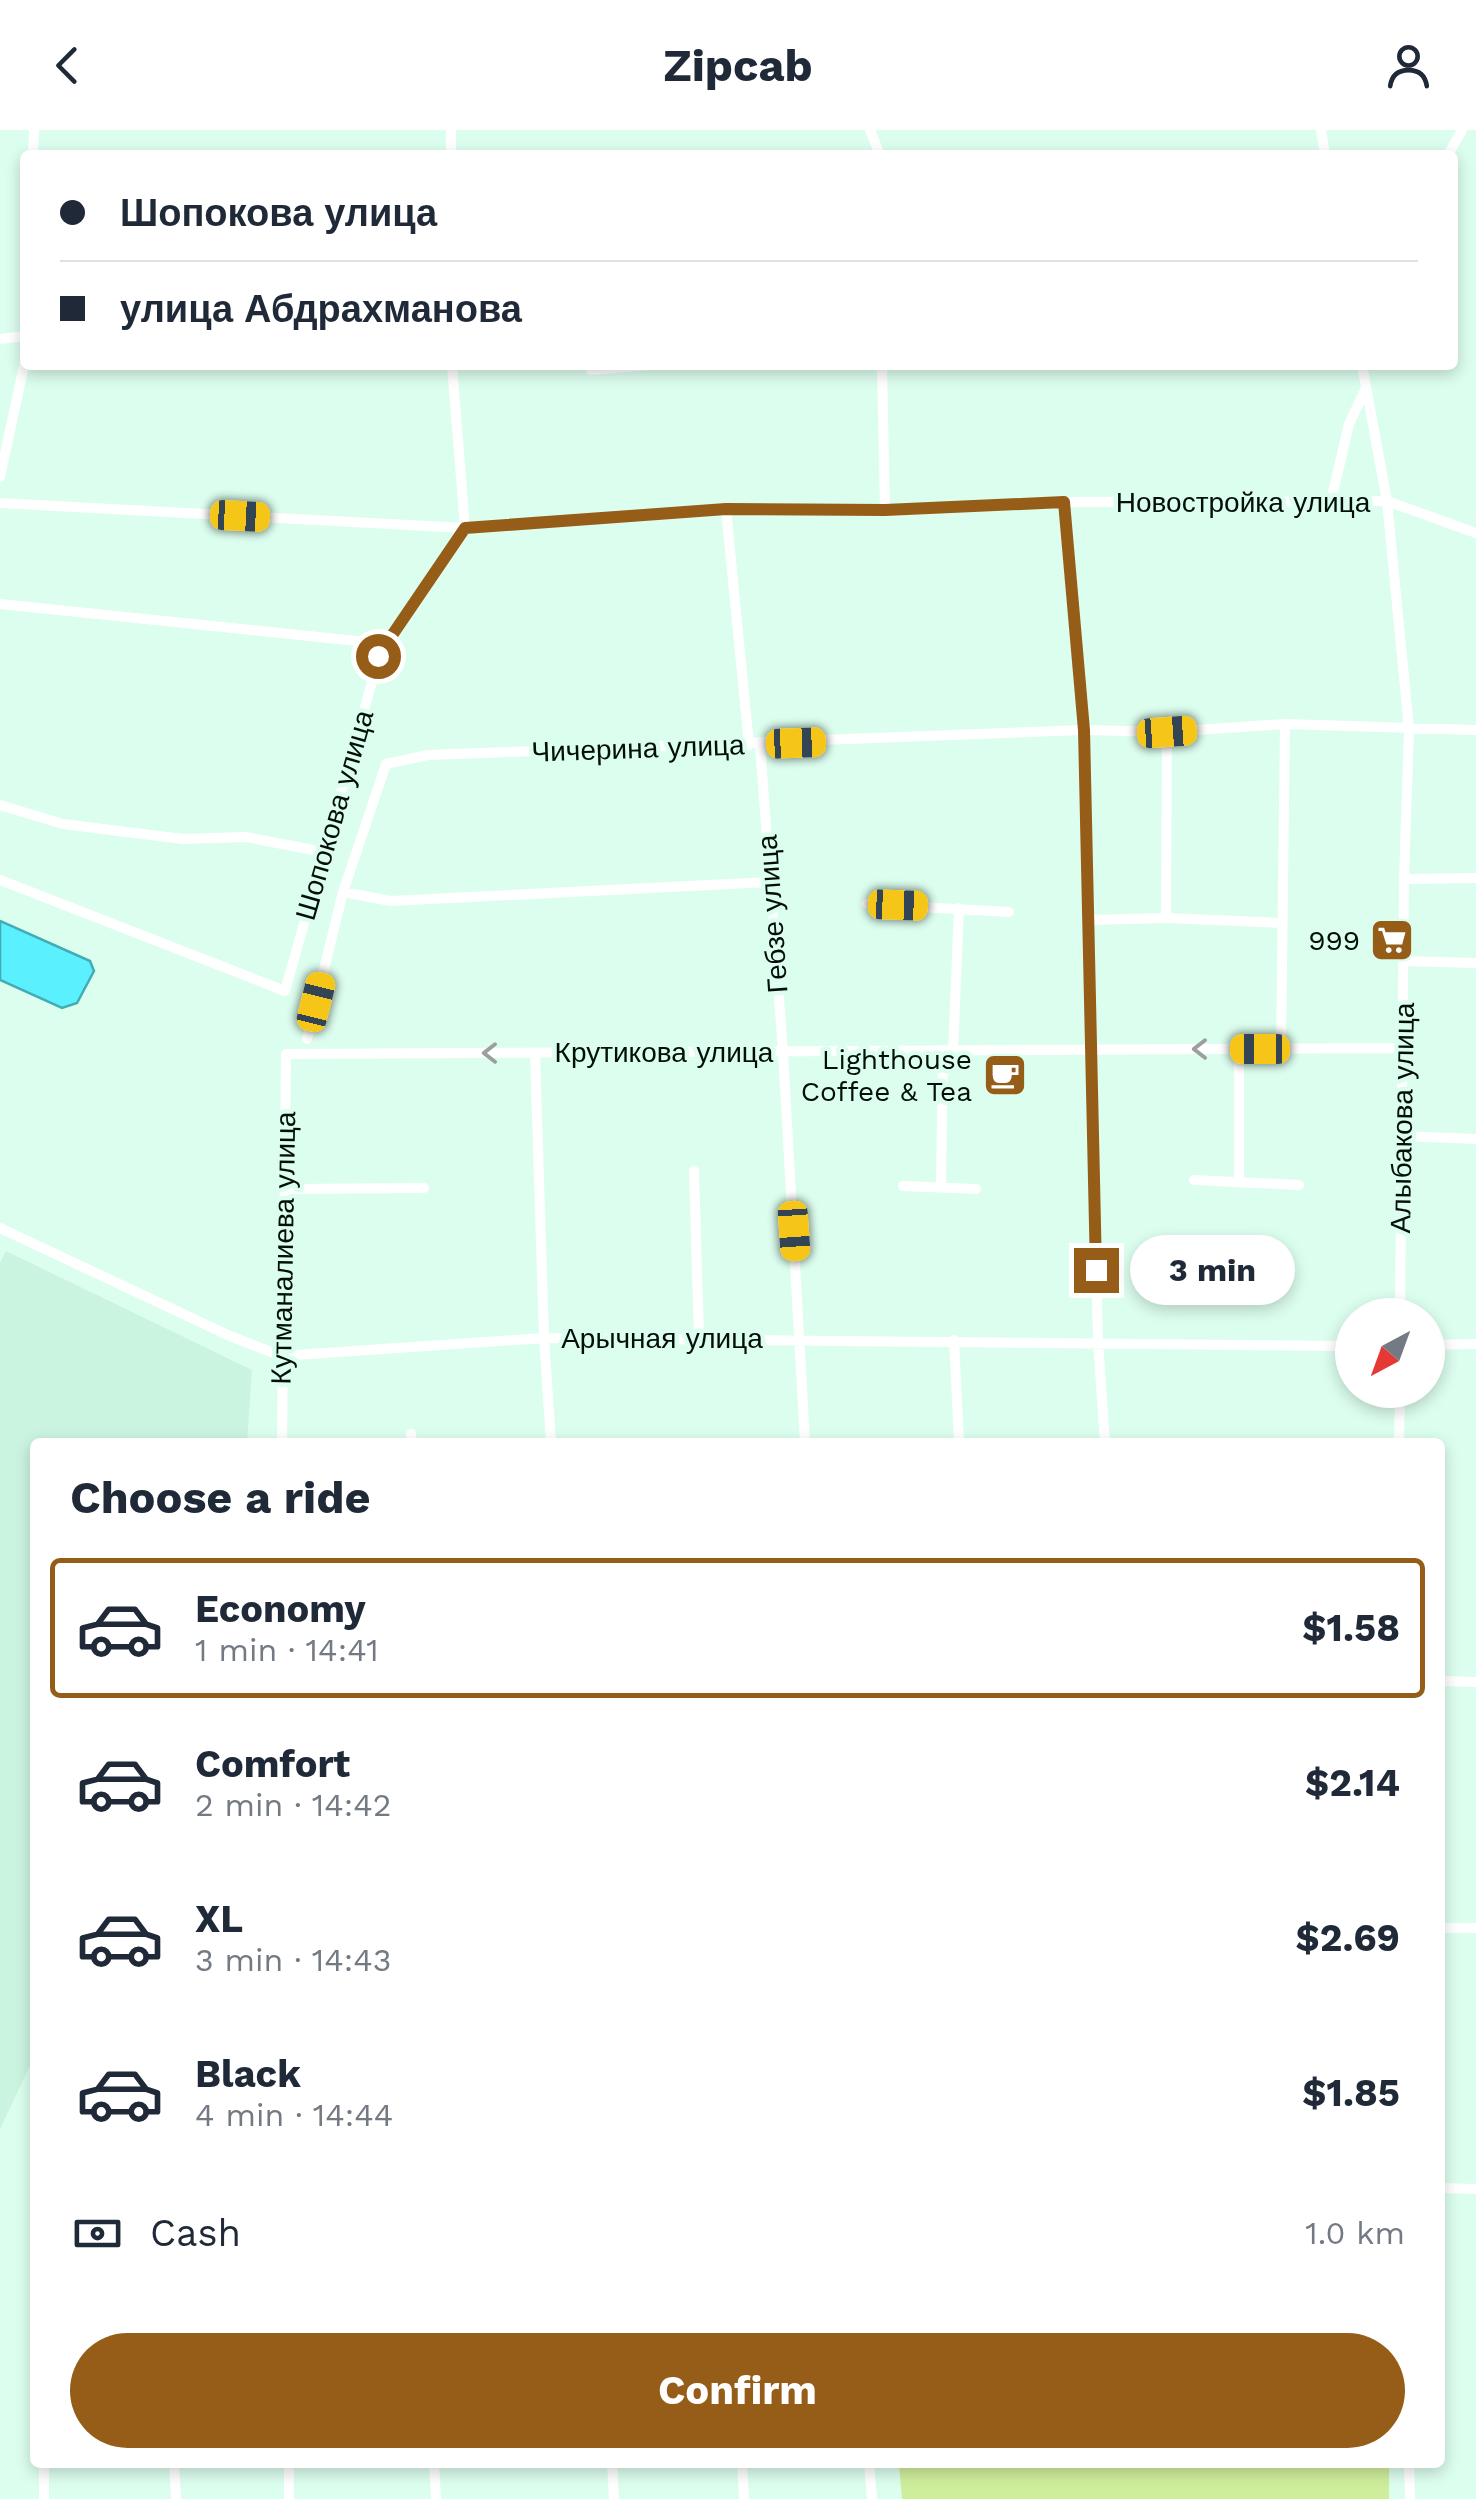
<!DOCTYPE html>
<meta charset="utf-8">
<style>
body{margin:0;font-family:"Work Sans",sans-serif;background:#f6f6f7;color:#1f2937;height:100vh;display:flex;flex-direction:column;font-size:38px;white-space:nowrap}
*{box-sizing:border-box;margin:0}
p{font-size:32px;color:#747a83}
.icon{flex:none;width:55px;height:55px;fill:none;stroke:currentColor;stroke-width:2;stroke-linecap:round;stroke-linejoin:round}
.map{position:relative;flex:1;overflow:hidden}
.drawer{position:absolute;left:30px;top:1308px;width:1415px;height:1030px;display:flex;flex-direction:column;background:#fff;border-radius:10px;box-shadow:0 5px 15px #0003}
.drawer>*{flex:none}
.guide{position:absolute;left:20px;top:20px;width:1438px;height:220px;border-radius:10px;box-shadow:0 5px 15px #0003;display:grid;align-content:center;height:220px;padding:0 40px;background:#fff}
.needle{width:65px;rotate:221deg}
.buttons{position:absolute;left:1335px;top:1168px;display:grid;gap:20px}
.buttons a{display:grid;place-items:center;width:110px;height:110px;border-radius:50%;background:#fff;box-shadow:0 5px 15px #0003;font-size:50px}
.end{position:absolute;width:45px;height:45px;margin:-22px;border:12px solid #955d17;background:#fff;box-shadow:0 0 0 5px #fff}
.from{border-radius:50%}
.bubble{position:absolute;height:70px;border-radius:35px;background:#fff;box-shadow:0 5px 15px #0003;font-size:32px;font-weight:700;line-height:70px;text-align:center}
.car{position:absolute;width:30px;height:60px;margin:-30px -15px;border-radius:12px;box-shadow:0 0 8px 2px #0007;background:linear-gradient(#f5c518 24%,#345 0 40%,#f5c518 0 76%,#345 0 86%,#f5c518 0)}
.guide b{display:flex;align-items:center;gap:35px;height:95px;font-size:38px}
.guide b+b{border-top:2px solid #e0e1e3}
.guide i{width:25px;height:25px;background:#1f2937}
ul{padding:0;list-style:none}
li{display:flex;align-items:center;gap:30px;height:140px;margin:0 20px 15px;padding:0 20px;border:5px solid transparent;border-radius:10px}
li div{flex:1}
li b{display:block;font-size:38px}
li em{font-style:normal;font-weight:700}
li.on{border-color:#955d17}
li>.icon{width:90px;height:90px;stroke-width:1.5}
h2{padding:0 40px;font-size:45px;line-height:120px}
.pay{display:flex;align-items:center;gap:25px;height:110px;padding:0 40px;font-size:38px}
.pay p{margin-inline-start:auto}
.primary-button{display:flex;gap:20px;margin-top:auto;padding:20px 40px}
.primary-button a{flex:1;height:115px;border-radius:60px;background:#955d17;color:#fff;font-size:40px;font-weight:700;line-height:115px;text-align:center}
header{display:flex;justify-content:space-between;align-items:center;height:130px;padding:0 40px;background:#fff;font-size:45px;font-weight:700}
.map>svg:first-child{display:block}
.built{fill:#cbf4e0}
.green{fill:#cfee9b}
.water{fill:#5bf0fe;stroke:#41acb5;stroke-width:2.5}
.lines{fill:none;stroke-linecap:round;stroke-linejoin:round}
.minor{stroke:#fff;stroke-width:10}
.oneway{stroke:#9b9f9d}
.route{stroke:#955d17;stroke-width:12}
.labels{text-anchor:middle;stroke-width:9;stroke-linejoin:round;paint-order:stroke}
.street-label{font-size:28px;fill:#040f0a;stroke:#dcfeee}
.poi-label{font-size:28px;fill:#040f0a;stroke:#dcfeee;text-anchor:end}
</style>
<header><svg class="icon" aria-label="back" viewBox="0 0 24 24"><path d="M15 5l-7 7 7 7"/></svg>Zipcab<svg class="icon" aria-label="person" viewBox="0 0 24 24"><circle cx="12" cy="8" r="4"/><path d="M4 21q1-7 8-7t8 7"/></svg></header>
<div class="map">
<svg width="1476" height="2369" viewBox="0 0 1476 2369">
<rect width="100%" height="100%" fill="#dcfeee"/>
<!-- built -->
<path class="built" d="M6,1121L252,1240L247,1312H35V1925L0,1999V1133Z"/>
<!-- green -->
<path class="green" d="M899,2333H1389V2369H902Z"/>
<!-- water -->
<path class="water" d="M0,791L90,831L94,841L77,873L62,878L0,850Z"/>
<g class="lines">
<!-- minor -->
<path class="minor" d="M451,0V25
M870,0L880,25
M1321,0L1325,25
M33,25L34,0
M1448,25L1462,0
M0,209L25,206
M882,235L885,381
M1362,235L1387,371L1409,599L1404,749L1400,1185
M591,240L651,235
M0,347L25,231
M1331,371L1349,294L1366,258
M1063,372L1084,600L1098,1213L1105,1312
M0,373L465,398L726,379L885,381L1063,372L1387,371L1476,403
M726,379L749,615
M0,474L386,514
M760,615L783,922L805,1312
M0,675L63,694L183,709L246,707L324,722
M1404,749L1476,748
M0,750L285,861L379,527L465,398L452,235
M343,762L391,771L769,752
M867,774L1009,782
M1166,788L1167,602
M1088,790L1166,788L1281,793
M1403,831L1476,833
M307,909L343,762L386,634L428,625L1084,600L1167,602L1285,594L1476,600
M1239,919V1051
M1281,919L1285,594
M953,921L959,778
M535,923L544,1208L551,1312
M1402,1006L1476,1009
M694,1041L699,1208
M1194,1050L1299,1055
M903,1056L976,1059
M941,1056L943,921
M284,1059L424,1058
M0,1098L230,1206L281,1226L544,1208L1352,1216
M954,1210L959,1312
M1428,1215L1476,1214
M411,1304L412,1312
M282,1312L286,924L1403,918
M1399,1312L1400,1260
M1440,1551L1476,1552
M1440,1798H1476
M1440,2058L1476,2059
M44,2332V2369
M174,2332L176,2369
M434,2332L436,2369
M612,2332L614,2369
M742,2332L744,2369
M869,2332L872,2369
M1409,2332L1410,2369
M289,2369V2332"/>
</g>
<!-- one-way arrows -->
<defs><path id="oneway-chevron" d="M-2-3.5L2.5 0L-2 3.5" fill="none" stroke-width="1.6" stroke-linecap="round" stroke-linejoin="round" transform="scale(2.5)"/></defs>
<g class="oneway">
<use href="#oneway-chevron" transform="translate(1200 919) rotate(180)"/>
<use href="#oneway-chevron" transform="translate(490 923) rotate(180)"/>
</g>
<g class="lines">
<!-- route -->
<path class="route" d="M378,526L465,398L726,379L885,380L1064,372L1084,600L1096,1140"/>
</g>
<!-- icons -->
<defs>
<g id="supermarket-square" transform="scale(2.25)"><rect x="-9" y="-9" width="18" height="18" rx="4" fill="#955d17" stroke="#dcfeee"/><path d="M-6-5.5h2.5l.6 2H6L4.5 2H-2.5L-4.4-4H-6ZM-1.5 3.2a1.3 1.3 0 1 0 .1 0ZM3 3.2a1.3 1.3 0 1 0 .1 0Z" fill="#fff"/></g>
<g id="cafe-square" transform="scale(2.25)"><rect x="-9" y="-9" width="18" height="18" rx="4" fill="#955d17" stroke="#dcfeee"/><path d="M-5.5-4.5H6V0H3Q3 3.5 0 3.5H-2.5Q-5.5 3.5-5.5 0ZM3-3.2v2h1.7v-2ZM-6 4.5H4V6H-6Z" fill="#fff"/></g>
</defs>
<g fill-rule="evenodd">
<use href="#supermarket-square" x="1392" y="810"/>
<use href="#cafe-square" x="1005" y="945"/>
</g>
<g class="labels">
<!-- street labels -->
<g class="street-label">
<text x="1243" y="382">Новостройка улица</text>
<text transform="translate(638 618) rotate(-2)" y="10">Чичерина улица</text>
<text transform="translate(334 685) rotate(-74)" y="10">Шопокова улица</text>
<text transform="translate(772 784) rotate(-94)" y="10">Гебзе улица</text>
<text x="664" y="932">Крутикова улица</text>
<text transform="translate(1402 988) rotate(-89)" y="10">Алыбакова улица</text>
<text transform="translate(283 1118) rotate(-89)" y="10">Кутманалиева улица</text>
<text x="662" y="1218">Арычная улица</text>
</g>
<!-- poi labels -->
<g class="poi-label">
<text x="1360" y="820">999</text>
<text x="972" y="939">Lighthouse<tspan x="972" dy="32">Coffee &amp; Tea</tspan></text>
</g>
</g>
</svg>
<div class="buttons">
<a><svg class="needle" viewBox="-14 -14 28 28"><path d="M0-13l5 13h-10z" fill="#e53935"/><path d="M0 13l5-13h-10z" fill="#747a83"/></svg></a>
</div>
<i class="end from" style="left:378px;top:526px"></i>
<i class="end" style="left:1096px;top:1140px"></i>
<div class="bubble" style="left:1130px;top:1105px;width:165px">3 min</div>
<i class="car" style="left:240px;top:386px;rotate:93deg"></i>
<i class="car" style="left:1167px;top:602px;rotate:86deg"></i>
<i class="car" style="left:796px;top:613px;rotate:88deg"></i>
<i class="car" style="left:898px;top:775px;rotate:92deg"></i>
<i class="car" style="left:316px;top:872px;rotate:14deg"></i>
<i class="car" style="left:1260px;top:919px;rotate:270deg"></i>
<i class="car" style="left:794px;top:1101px;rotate:176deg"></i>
<div class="guide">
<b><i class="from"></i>Шопокова улица</b>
<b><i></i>улица Абдрахманова</b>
</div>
<section class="drawer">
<h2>Choose a ride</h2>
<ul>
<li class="on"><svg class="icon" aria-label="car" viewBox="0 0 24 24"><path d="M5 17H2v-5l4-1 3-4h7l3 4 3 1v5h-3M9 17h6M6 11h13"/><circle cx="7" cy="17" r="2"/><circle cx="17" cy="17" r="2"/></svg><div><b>Economy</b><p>1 min · 14:41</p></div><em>$1.58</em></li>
<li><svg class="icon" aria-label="car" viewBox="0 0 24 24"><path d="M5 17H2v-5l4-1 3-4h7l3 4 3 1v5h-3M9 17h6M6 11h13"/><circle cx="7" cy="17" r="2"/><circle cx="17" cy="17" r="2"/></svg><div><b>Comfort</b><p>2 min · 14:42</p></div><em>$2.14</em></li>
<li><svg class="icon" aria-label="car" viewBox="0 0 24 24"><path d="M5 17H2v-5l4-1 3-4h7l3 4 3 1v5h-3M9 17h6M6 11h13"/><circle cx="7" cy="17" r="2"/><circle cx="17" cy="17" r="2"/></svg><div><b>XL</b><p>3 min · 14:43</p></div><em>$2.69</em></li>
<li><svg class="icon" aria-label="car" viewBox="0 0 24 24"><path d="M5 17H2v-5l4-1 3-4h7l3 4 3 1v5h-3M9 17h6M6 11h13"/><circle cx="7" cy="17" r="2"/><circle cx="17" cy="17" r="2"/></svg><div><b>Black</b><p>4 min · 14:44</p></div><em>$1.85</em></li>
</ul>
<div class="pay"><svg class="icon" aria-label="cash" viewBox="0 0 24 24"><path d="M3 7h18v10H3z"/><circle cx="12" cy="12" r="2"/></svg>Cash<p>1.0 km</p></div>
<div class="primary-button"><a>Confirm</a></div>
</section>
</div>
